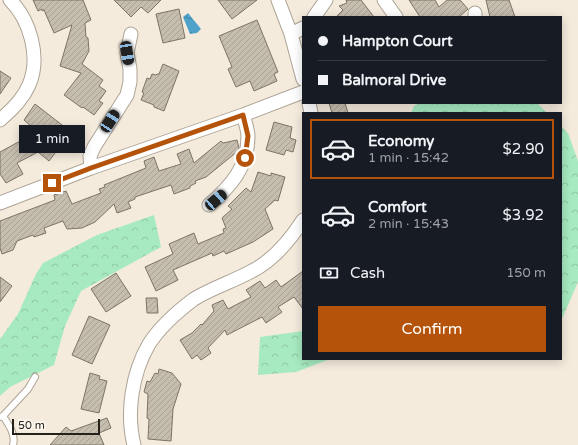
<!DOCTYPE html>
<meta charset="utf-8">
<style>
body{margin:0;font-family:"Varela Round",sans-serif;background:#20242c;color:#f1f3f6;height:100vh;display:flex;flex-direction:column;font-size:15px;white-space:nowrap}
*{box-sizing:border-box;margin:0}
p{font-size:13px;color:#9ea1a6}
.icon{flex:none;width:22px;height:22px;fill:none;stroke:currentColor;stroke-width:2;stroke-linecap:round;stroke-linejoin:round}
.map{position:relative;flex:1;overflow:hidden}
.side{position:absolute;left:302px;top:112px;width:260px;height:248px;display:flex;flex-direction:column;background:#171b24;border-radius:0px;box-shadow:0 2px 10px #0003}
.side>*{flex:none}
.banner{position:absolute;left:302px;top:16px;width:260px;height:88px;border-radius:0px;box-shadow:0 2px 10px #0003;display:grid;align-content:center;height:88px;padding:0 16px;background:#171b24}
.scale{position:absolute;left:12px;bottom:10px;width:88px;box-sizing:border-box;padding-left:4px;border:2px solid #25221c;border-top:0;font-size:11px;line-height:14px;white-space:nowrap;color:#25221c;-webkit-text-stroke:3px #fef9f0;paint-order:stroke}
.end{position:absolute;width:18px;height:18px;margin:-9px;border:5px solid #b45309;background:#fff;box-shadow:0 0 0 2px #fff}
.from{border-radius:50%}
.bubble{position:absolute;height:28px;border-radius:0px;background:#171b24;box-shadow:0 2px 10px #0003;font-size:13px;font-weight:600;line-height:28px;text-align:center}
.car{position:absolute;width:12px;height:24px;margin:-12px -6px;border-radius:5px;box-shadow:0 0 3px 1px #0007;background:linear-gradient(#222 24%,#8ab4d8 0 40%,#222 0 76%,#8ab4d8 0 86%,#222 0)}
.banner b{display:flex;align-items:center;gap:14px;height:38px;font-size:15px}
.banner b+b{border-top:1px solid #363941}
.banner i{width:10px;height:10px;background:#f1f3f6}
ul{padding:7px 0 0;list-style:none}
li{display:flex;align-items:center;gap:12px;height:60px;margin:0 8px 6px;padding:0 8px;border:2px solid transparent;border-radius:0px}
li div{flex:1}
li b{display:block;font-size:15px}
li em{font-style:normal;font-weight:600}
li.current{border-color:#b45309}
li>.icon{width:36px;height:36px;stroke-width:1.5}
.pay{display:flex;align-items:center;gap:10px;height:44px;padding:0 16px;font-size:15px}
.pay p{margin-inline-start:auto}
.primary-button{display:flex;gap:8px;margin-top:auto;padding:8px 16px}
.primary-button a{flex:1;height:46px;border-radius:0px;background:#b45309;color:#fff;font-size:16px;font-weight:600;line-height:46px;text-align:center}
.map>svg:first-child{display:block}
.forest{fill:url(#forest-crowns)}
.water{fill:url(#water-ripples)}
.building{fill:url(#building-hatch);stroke:#7b7467}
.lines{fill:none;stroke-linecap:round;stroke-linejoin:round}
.lane-casing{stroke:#ada496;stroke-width:8}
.street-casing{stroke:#ada496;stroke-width:15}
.lane{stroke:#fff;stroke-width:6}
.street{stroke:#fff;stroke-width:13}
.route{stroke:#b45309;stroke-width:5}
</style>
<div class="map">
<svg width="578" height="445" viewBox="0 0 578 445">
<defs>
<pattern id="forest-crowns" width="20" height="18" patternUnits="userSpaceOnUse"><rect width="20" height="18" fill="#a7eac1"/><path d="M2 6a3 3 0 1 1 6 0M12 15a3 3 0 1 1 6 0" fill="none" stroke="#90c8a5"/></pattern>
<pattern id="water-ripples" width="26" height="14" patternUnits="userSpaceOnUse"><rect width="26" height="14" fill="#4fa3ca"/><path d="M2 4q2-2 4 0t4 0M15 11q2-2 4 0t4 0" fill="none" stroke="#4184a3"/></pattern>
<pattern id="building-hatch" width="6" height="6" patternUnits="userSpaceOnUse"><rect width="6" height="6" fill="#c5bdae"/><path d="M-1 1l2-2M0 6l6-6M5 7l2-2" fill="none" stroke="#a9a295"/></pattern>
</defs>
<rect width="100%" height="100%" fill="#f4ebdd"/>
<!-- forest -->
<path class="forest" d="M420,103H537L547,113H411L414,106Z
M561,126L568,133L578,161V282L561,321Z
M154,215L161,247L81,291L65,326L54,365L10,387L0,396V339L18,314L36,274L43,263L97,235Z
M303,331V359H330L296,372L258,375L260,337Z"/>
<!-- water -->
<path class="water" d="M188,13L201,29L197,33L190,34L183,17Z"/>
<!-- building -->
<path class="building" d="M33,0H83L91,20L85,23L86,37L88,38L89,51L82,64L103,80L99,86L106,91L99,101L103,103L94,115L83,107L82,108L64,95L81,73L60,66L72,25L54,33L44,10L42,11V9L38,11Z
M114,0H161L148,13L141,7L131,17Z
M218,0H257L232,19Z
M346,0H361L374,17H336L343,10L339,6L347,3Z
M409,0H435L439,7L447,0H460L468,9L459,17H420Z
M486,0H509L515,17H490Z
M179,9L185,38L163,43L156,14Z
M257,20L278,72L274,74L277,81L254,91L250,81L236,87L228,69L232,67L219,36Z
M163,64L179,71L164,111L154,107V105L141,100L144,93L142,92L147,78L150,79L152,74L156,75L157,74H159Z
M0,71L11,78L0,94Z
M329,103H345L348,113H332Z
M35,104L71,132L49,161L38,152L17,163L23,174L6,183L0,174V152L35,133L29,128L31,126L24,120Z
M274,122L292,127L290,138L296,140L293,152L286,150L284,155L266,150Z
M237,140L239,148L238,151L206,177L195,181L196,183L190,186V188L174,194L171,185L135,197V199L128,202L131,208L117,213L114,204L95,222L82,228L67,229L63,221L44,228L46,233L34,237L33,235L17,241L13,250L2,254L0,248V221L55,200L54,195L66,191L72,204L101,193L99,189L105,187L104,185L146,168L144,161L154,157L159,171L181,164L177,154L189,149L194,163L221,141L223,143Z
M258,172L271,176V173L285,177L278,201L275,200L265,209L273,229L253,242L226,254L224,251L213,256L212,253L173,270L178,280L156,291L145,267L173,254L169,244L194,233L198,244L224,233L223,229L226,228L222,218L232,209L228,206L246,188L251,192Z
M303,271V309L294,297L278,307L282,312L266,323L262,317L227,335L225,330L208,348L211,353L201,360L197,355L192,359L180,340L192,333L201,324L202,325L214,311L212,305L223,300L228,309L251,297L246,290L260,281L265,288L276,280L281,287Z
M116,273L131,296L106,312L91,289Z
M0,277L12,286L0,302Z
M146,298H157L158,313H147Z
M89,316L110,325L92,364L72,355Z
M159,369L172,373L181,384L173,409L171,441L148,439L149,419L147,418L148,394L144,392L147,381L150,382L155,373L158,374Z
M90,373L100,376L99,379L107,381L99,413L81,409Z
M107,418L111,428L99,433L104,445H50L66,427L71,431Z"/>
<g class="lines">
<!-- lane casing -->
<g class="lane-casing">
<path id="lane" d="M3,416C9,425 16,435 13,445
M0,417L3,416L28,389L35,377"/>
</g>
<!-- street casing -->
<g class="street-casing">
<path id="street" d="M278,0L291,34L303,79
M384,0L396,17
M475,13V17
M314,17L326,0
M291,34L303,28
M309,103L311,113
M0,120C12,110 23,99 29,85C41,57 30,20 10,0
M91,168L90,156L94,147L127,95L130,82V69L127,53L131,34
M0,203L91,168L243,115L303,92
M209,205C231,186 248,167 248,136C248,130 245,122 243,115
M134,445C126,413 132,373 149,344C160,327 178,311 194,299C212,288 234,281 252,271C274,260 290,240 303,220"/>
</g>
<!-- lane -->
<use href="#lane" class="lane"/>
<!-- street -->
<use href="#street" class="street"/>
</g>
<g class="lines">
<!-- route -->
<path class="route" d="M52,183L91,168L243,115L248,136L245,158"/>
</g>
</svg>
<div class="scale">50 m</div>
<i class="end from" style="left:245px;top:158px"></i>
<i class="end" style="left:52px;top:183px"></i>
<div class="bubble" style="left:19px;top:125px;width:66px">1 min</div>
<i class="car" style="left:127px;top:53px;rotate:171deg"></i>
<i class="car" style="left:110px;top:121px;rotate:33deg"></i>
<i class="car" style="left:216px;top:200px;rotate:49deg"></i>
<div class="banner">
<b><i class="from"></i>Hampton Court</b>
<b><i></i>Balmoral Drive</b>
</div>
<section class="side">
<ul>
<li class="current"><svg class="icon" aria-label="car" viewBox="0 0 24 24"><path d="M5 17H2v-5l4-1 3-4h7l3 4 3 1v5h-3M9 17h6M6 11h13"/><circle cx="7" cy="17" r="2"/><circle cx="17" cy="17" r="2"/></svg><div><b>Economy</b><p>1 min · 15:42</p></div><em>$2.90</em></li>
<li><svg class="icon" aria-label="car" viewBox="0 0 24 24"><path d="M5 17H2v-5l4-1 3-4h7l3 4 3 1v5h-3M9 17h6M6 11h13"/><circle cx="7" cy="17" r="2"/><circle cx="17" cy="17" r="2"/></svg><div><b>Comfort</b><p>2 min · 15:43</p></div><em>$3.92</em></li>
</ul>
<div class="pay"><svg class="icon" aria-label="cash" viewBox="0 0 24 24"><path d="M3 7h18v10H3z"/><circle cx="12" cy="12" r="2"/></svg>Cash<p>150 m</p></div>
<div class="primary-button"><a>Confirm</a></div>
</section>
</div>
